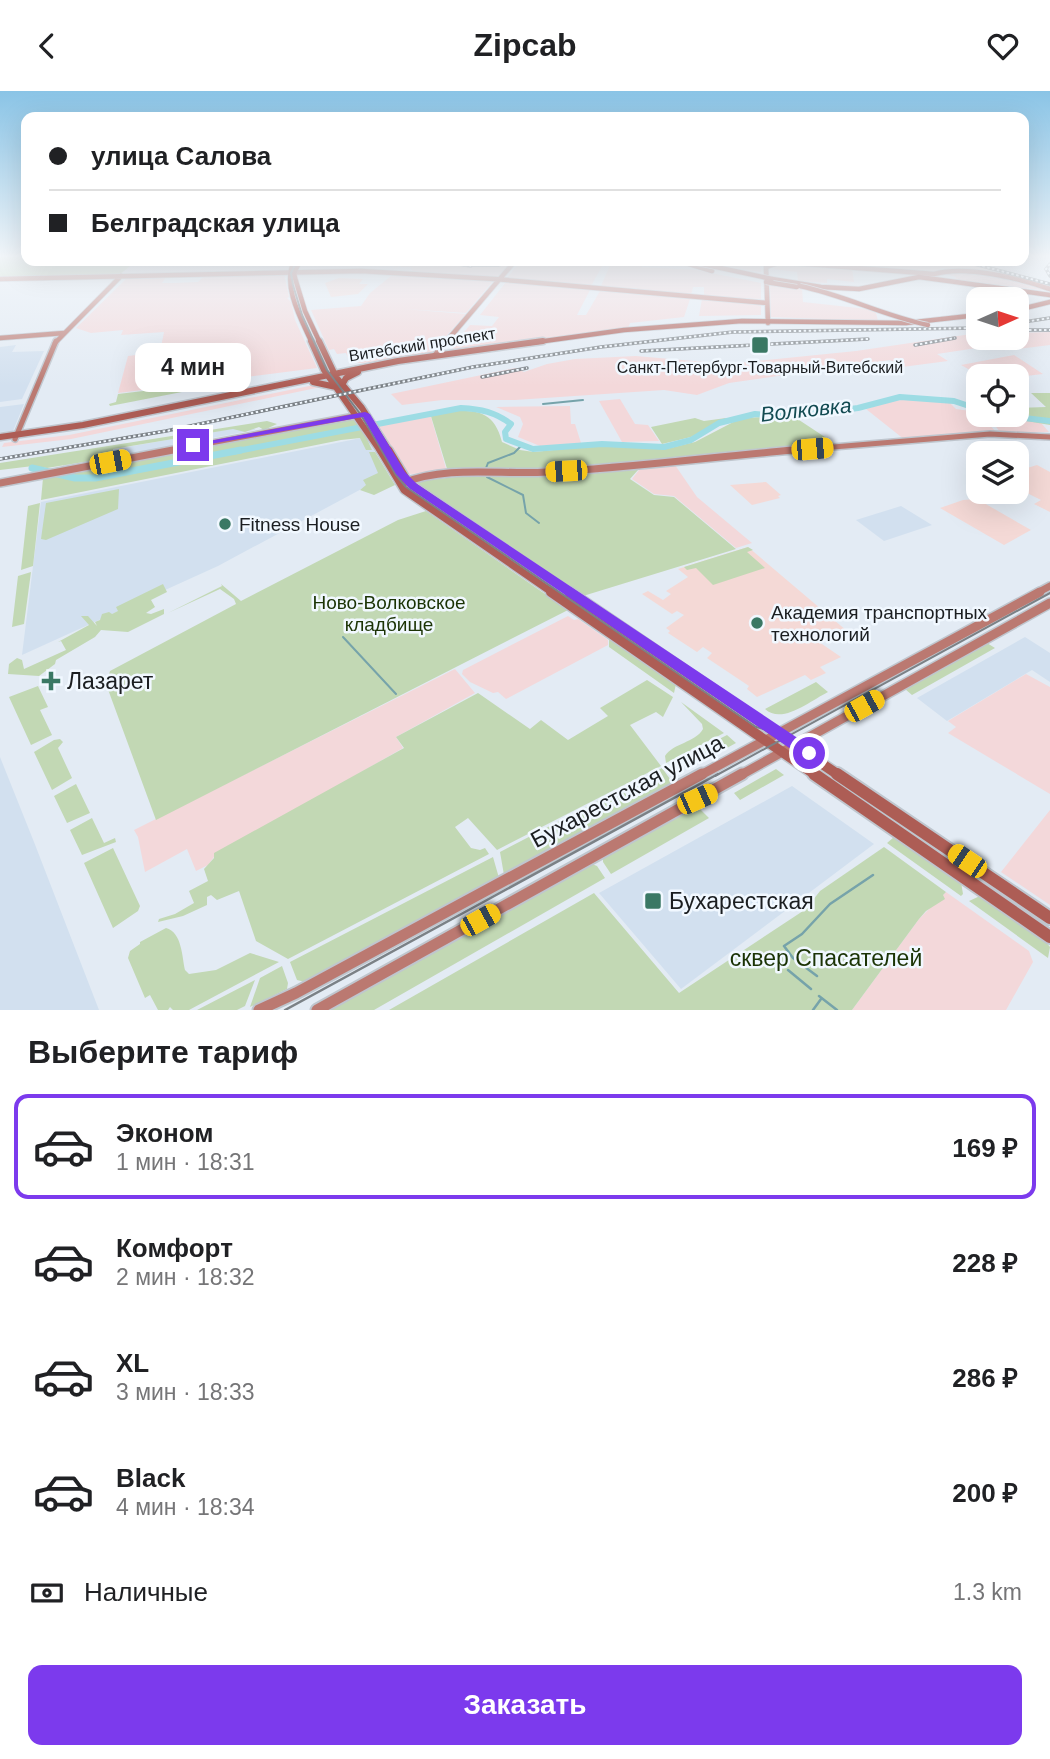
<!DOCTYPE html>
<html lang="ru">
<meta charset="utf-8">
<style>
body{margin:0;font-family:Arial,sans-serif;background:#f6f6f6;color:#202124;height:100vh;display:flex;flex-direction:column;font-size:26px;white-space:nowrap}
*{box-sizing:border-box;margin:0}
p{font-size:23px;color:#757577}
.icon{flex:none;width:38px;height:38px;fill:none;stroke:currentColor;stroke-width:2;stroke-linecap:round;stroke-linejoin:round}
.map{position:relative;height:919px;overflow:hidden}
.details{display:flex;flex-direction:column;background:#fff;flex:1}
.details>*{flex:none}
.hud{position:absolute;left:21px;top:21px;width:1008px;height:154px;border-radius:14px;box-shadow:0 7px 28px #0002;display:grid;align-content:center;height:154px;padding:0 28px;background:#fff}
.needle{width:46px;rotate:87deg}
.fabs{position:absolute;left:966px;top:196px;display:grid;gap:14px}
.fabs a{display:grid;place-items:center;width:63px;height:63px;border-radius:14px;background:#fff;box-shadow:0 7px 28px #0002;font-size:35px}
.end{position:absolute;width:32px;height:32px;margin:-16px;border:9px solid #7c3aed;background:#fff;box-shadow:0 0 0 4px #fff}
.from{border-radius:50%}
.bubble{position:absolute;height:49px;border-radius:14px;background:#fff;box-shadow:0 7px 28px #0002;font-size:23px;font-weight:600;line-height:49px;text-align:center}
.car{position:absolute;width:21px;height:42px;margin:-21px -10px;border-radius:9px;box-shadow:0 0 5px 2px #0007;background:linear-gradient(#f5c518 24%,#345 0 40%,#f5c518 0 76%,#345 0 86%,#f5c518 0)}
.hud b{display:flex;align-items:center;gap:24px;height:66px;font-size:26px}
.hud b+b{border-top:2px solid #e0e0e0}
.hud i{width:18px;height:18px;background:#202124}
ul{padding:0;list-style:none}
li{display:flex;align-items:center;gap:21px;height:105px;margin:0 14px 10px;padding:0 14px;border:4px solid transparent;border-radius:14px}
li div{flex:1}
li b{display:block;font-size:26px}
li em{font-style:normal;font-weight:600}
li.active{border-color:#7c3aed}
li>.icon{width:63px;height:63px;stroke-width:1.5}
h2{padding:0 28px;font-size:32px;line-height:84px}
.pay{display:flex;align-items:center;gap:18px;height:77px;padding:0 28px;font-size:26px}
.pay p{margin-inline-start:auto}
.primary-button{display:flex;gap:14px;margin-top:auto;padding:14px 28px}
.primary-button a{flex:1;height:80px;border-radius:14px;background:#7c3aed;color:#fff;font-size:28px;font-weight:600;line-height:80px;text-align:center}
header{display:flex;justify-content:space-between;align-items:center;height:91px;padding:0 28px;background:#fff;font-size:32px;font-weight:600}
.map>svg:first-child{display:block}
.built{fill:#d2e0ef}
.industrial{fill:#f3d8da}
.education{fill:#f4d9d6}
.green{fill:#c2d8b4}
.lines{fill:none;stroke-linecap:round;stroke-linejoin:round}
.stream-far1{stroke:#76a3aa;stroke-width:2}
.stream{stroke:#76a3aa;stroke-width:2.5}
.river-far1{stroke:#9ddce4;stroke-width:6}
.river{stroke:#9ddce4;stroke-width:7}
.secondary-far4-casing{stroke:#bfc6ce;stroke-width:6}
.secondary-far3-casing{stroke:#bfc6ce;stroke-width:8}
.secondary-far2-casing{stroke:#bfc6ce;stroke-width:10}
.secondary-far1-casing{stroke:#bfc6ce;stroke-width:12}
.secondary-casing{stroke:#bfc6ce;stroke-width:15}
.primary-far4-casing{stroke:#bfc6ce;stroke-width:6}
.primary-far3-casing{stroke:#bfc6ce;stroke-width:9}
.primary-far2-casing{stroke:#bfc6ce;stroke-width:10}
.primary-far1-casing{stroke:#bfc6ce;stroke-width:13}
.primary-casing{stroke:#bfc6ce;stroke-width:16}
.secondary-far4{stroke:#bb7971;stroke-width:4.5}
.secondary-far3{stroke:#bb7971;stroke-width:5}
.secondary-far2{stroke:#bb7971;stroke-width:7}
.secondary-far1{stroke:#bb7971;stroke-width:9}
.secondary{stroke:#bb7971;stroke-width:11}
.primary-far4{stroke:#ad5d55;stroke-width:4.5}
.primary-far3{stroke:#ad5d55;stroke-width:6}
.primary-far2{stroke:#ad5d55;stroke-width:7}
.primary-far1{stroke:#ad5d55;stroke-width:10}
.primary{stroke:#ad5d55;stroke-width:12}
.tram-far1{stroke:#7b8186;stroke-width:2}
.tram{stroke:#7b8186;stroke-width:2.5}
.rail-casing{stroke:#7b8186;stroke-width:3.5}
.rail{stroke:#f1f8ff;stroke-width:2;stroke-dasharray:2.5;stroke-linecap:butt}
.primary-bridge-casing{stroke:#bfc6ce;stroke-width:6;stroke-linecap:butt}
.primary-bridge{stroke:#ad5d55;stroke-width:4.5}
.route{fill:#7c3aed}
.poi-dot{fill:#3a7864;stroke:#f1f8ff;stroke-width:2.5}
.labels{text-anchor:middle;stroke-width:5;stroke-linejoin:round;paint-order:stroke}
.far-street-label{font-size:16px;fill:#1b1e21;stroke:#f1f8ff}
.far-poi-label{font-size:16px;fill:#1b1e21;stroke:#f1f8ff}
.poi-label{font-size:19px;fill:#1b1e21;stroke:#f1f8ff;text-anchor:start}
.park-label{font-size:19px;fill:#1b3305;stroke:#f1f8ff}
.water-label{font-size:21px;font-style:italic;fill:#134b52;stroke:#f1f8ff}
.near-poi-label{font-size:23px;fill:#1b1e21;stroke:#f1f8ff;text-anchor:start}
.near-street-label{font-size:23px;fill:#1b1e21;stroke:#f1f8ff}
.near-park-label{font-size:23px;fill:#1b3305;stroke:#f1f8ff}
</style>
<header><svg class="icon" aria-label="back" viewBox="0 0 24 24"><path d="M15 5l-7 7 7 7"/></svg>Zipcab<svg class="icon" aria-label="heart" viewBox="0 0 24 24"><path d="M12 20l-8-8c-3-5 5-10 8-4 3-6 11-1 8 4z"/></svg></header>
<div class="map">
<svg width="1050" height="919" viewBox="0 0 1050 919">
<rect width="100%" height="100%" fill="#e3ebf4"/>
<!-- built -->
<path class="built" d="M16,254L12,261L44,260L22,308L0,311V256Z
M24,313L13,340L0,341V316Z
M253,334L255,339L63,375L64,367Z
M366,346L386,379L364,391L367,395L218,475L22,564L41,411Z
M901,415L932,434L884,450L856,429Z
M1025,546L1050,562V591L1032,579L947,630L917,607Z
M0,666L34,751L99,919H0Z
M792,695L874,753L681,898L599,802Z"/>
<!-- industrial -->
<path class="industrial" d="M401,170H512L497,186L413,181L410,176H401V174L393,178Z
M521,170H605L591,195L507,187Z
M612,170H643L641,176L696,179L761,192V208L704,205V196H693L691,204L637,199V197H600Z
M692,170H770L760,174L761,181Z
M785,170H959L1031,188L942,177L935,182Z
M782,173L852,177L854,191L827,188V192L798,190L797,181L774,178V175Z
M947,180L1029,191L1050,200L955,189L956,186L946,183Z
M284,183L289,206L287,207L291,211L295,229L317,277L118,302L128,265L160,261L164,241L121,244L123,239L91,242L76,237L127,187L166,186L162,192H173L198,191L204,185Z
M391,185L418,186L493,190L466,222L404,218L466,223L431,262L362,272L350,271L346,262L337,263L334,258L329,259L311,219L361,215L370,202Z
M506,191L590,199L577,224H586L600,200L690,208L684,226L630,232L628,237L459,259L451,257L470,234L492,235L499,226L480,224Z
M770,194L802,198L803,211L867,218L876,222L878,230L771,226Z
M702,208L755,213L761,215V224L699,225Z
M1050,241V254L1010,259L986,248L1017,247V242Z
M978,242V247H987L979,249L990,255L937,263L948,270L902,276L890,269L729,292L697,304L664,299L515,309H442L402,314L391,303L515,277L524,281L547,273L575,268L636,265L728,273L856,260Z
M1014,264L1043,283L1017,286L981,285L961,274Z
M319,293L321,296L71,348L2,356L4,352L69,344Z
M620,308L635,333L648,334L659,350L622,351L599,310Z
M913,308L950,312L956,318L978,321L996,341L905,349L866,318L892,310Z
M570,315L571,333H575L581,352L540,355L518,346L523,333L520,326L496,316Z
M430,323L447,381L409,383L377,335Z
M987,324L1041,332L1049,341H1000Z
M675,374L697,406L752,452L736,457L674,405L654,403L632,388L639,379Z
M568,525L574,529L578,528L608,549V554L506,608L498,601L493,602L470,591L462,583L463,579Z
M455,578L475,602L396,646L403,657L214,766L208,774L196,780L187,758L145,781L138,746L134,739Z
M1026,583L1050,596V703L948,642L956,636L948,630Z
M1050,719V814L1001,781Z
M946,801L1029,860L1033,871L1006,919H852L919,828Z"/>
<!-- education -->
<path class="education" d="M339,187L363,188L359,193H368L358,203L331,206L325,192Z
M1037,374L1050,381V421L1034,413L1041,409L1021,399L1017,400V380Z
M766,391L781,404L778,405L780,407L752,414L730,394Z
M977,408L1031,439L1004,454L940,417L963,409Z
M748,456L847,540L819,551L841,566L820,576L826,582L811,589L805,584L757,606L747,598L749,595L707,567L712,562L703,556L697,561L668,542L670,540L666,537L684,524L677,520L672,523L642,503L648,500L663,509L671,503L666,500L688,486L678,478Z"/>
<!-- green -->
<path class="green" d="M0,166H26V170H103L101,173L136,170L119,184L0,187Z
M177,296L166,301L187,300L110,315L109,313L116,311L118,303Z
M1031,302H1050V334L991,324H1017V317L1046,316Z
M442,320C473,320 493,316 502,351L520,359L534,361L593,355L666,358L695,351L741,327L793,325L837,354L640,375L448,381L430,322Z
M695,327L704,330L726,327L725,330L691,346L662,353L651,336Z
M352,328L357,329L360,334L102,384L78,385L62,382Z
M267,330L277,333L264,339L259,336L245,341L233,338L113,358L114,366L47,377L33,375L0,379V372Z
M362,337L372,359H366L360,347L341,349L41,409L43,387L55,384L81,389L114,386Z
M369,361H375L395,394L374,404L360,399L366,394L363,389L378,382Z
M638,379L630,388L654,404L674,406L736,458L583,505L416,393L418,390L475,384L512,386Z
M119,398L118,418L46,449L41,448L46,412Z
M40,412L33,475L21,479L28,415Z
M426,420L568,519L156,729L106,593L110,580L236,513L234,508L220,498L168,522L222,495L221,493L241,510L398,429Z
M748,456L753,459L747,461L765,477L713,494L696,477L687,479L684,476Z
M31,481L24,533L12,536L18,485Z
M163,493L167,501L151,509L155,516L146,522L151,523L164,518V523L128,541L101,539L95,546L56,569L55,573L39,585L8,583L9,573L17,567L22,569L24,578L66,559L61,550L58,551L89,534L81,525H88L97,535L95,531L100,529L102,523L109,521L112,523L118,520L116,516Z
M582,526L676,593L674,602L609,556V548L579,527Z
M987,552L995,557L912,604L905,598Z
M647,589L673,606L663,626L656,621L630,634L661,675L497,759L468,727L455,736L471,757L480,759L485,757L489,763L288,868L256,850L239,800L217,809L211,804L207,806V814L183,825L158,831L159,828L175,823L194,812L189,800L208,790L204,778L214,767V762L404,657L396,646L478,602L530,638L541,629L568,649L608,625L600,617Z
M816,591L828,601C810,610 782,634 765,618Z
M38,595L48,616L40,619L52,644L31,654L9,606Z
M681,611L724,642L666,672L665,665C673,652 695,652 703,638L702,633Z
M727,644L736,652L703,670L684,666Z
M54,649L60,648L63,651L58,657L72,687L52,699L34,661Z
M662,677L673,692L504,784L500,761Z
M776,678L784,684L740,709L734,702Z
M76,693L90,722L67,732L54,705Z
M697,715L709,727L611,783L603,771V767Z
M92,727L104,752L115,747L116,751L82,764L70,739Z
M894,746L961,791L963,803L961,805L887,752Z
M884,756L946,801L943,804L945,808L926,820L919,828L852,919H389L594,802L679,902L806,818L820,800Z
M113,757L140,815L138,820L113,837L84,772Z
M493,766L499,787L305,891L297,889L290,871Z
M592,773L597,775L605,787L374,919H330Z
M980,805L1045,850L1050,856L1048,867L969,810Z
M166,837C182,841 182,866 185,879L189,883L216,879L250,862L279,871L189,919H173L170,916L168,919H158L150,904L145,907L128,867L130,860L140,853V851Z
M282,875L288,892L287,898L250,916L260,887Z
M255,889L245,915L237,919H197Z"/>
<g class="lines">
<!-- stream-far1 -->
<path class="stream-far1" d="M543,313L583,309
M486,377L488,372L514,362L521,355
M487,386L523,404L526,422L539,432
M343,546L396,603"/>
<!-- stream -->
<path class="stream" d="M777,870L784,875
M788,879L811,898
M817,885L793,867L784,855L802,843L830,813L873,784
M819,905L837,919
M813,919L821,908"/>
<!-- river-far1 -->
<path class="river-far1" d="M998,324L1050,330
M232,361L461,317C481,318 495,321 511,333L505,341L506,348L533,358L602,353L664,356L691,349L719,332L755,323L783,325L819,322L858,317L900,306L954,310L978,318"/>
<!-- river -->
<path class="river" d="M32,377L75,387H95L241,359"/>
<!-- secondary-far4 casing -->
<g class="secondary-far4-casing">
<path id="secondary-far4" d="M0,188L361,180L495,188L767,212
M768,232L766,176L781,171L934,183C966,174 1018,187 1050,198
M0,247L64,242
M55,252L121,185
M445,252L515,170"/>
</g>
<!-- secondary-far3 casing -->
<g class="secondary-far3-casing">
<path id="secondary-far3" d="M435,264L447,250
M15,348L56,250
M163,361L365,323
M773,361L990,343L1050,346"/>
</g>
<!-- secondary-far2 casing -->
<g class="secondary-far2-casing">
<path id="secondary-far2" d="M0,392L173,359
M403,392C447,374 501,384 547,381C630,377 711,366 794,359
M1037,502L1050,495"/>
</g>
<!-- secondary-far1 casing -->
<g class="secondary-far1-casing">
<path id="secondary-far1" d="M699,685L1040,501
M739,685L1050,512"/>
</g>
<!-- secondary casing -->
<g class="secondary-casing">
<path id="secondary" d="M259,919L296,902L702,683
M317,919L742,683"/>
</g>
<!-- primary-far4 casing -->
<g class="primary-far4-casing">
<path id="primary-far4" d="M294,170C282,195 301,228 312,252
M300,170L294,182L295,187L305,220L320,252
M679,170L712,180
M772,188L821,196L859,198L919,186L1050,204
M1017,219L1050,211
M530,252L624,239L742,230L906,232L978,224"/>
</g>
<!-- primary-far3 casing -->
<g class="primary-far3-casing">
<path id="primary-far3" d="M311,250L324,279L381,361
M319,250L336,286L362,317L390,361
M313,291L336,296
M342,294L346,287L358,281
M0,346L83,334L398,270L543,250"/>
</g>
<!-- primary-far2 casing -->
<g class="primary-far2-casing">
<path id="primary-far2" d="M380,359L404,399L553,502
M389,359L409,392L571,502"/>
</g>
<!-- primary-far1 casing -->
<g class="primary-far1-casing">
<path id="primary-far1" d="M551,501L817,685
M569,501L840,685"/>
</g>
<!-- primary casing -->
<g class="primary-casing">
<path id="primary" d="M814,683L1050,846
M837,683L1050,827"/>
</g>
<!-- secondary-far4 -->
<use href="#secondary-far4" class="secondary-far4"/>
<!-- secondary-far3 -->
<use href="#secondary-far3" class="secondary-far3"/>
<!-- secondary-far2 -->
<use href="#secondary-far2" class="secondary-far2"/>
<!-- secondary-far1 -->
<use href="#secondary-far1" class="secondary-far1"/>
<!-- secondary -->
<use href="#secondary" class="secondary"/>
<!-- primary-far4 -->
<use href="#primary-far4" class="primary-far4"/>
<!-- primary-far3 -->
<use href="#primary-far3" class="primary-far3"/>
<!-- primary-far2 -->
<use href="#primary-far2" class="primary-far2"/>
<!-- primary-far1 -->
<use href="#primary-far1" class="primary-far1"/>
<!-- primary -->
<use href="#primary" class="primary"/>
<!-- tram-far1 -->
<path class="tram-far1" d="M297,170L291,182L293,194L302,224L327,279L361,324L396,384L406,396L756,636L789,644
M715,685L1050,502"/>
<!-- tram -->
<path class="tram" d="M285,919L718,683"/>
<!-- rail casing -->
<g class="rail-casing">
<path id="rail" d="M440,170L471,175
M963,170L1050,193
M1050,173L1046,178L1050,185
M463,174H498L511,170
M1017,232L1050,227
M1024,239H1050
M915,254L955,247
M641,260L868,248
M482,286L527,277
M0,368L166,340L473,276L601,256L733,241L978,237"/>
</g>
<!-- rail -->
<use href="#rail" class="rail"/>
<!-- primary-bridge casing -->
<g class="primary-bridge-casing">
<path id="primary-bridge" d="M688,170L772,188
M766,191L797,196
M800,195C844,204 884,225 928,234"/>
</g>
<!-- primary-bridge -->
<use href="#primary-bridge" class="primary-bridge"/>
</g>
<!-- sky -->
<linearGradient id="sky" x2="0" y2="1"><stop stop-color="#8ac4e6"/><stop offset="0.56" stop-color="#f2f6fa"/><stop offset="1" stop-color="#f2f6fa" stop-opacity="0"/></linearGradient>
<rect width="1050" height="295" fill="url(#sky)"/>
<!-- route -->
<path class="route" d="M365,321L370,323L405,381L417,393L814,658L817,662L814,667H804L409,397L396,383L363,326L193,356L188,354Z"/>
<!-- markers -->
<g class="poi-dot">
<rect x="751" y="245" width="18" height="18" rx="3.5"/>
<circle cx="225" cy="433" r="7"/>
<circle cx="757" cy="532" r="7"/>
<path d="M47.5 579.5h7v7h7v7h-7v7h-7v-7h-7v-7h7z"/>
<rect x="644" y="801" width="18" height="18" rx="3.5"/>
</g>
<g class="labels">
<!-- far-street labels -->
<g class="far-street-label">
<text transform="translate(422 253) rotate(-9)" y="6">Витебский проспект</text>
</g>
<!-- far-poi labels -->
<g class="far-poi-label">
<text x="760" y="282">Санкт-Петербург-Товарный-Витебский</text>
</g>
<!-- poi labels -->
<g class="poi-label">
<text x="239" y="440">Fitness House</text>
<text x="771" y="528">Академия транспортных<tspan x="771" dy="22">технологий</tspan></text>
</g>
<!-- park labels -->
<g class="park-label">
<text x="389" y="518">Ново-Волковское<tspan x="389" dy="22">кладбище</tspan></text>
</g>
<!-- water labels -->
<g class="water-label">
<text transform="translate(806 319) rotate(-6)" y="7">Волковка</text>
</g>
<!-- near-poi labels -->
<g class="near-poi-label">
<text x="67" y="598">Лазарет</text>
<text x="669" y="818">Бухарестская</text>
</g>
<!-- near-street labels -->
<g class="near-street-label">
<text transform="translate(627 700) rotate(-28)" y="8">Бухарестская улица</text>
</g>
<!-- near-park labels -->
<g class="near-park-label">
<text x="826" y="875">cквер Спасателей</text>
</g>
</g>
</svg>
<div class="fabs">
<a><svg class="needle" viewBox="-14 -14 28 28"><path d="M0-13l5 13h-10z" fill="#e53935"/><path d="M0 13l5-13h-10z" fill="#757577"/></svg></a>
<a><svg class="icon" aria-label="locate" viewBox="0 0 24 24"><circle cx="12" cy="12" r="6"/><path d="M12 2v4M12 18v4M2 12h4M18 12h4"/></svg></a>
<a><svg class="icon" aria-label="layers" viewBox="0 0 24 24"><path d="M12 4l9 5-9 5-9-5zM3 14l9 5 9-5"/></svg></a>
</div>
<i class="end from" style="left:809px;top:662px"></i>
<i class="end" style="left:193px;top:354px"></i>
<div class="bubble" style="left:135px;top:252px;width:116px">4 мин</div>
<i class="car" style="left:812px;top:358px;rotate:85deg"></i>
<i class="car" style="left:110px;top:371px;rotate:79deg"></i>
<i class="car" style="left:566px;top:380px;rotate:267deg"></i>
<i class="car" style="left:864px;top:615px;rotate:61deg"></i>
<i class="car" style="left:697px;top:708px;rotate:66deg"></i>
<i class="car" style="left:967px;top:770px;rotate:304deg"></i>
<i class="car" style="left:480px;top:829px;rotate:61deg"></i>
<div class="hud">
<b><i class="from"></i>улица Салова</b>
<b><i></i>Белградская улица</b>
</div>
</div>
<section class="details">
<h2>Выберите тариф</h2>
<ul>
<li class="active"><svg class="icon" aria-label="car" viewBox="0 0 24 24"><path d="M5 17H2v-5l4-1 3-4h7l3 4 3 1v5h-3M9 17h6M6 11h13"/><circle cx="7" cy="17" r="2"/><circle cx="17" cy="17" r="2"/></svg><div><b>Эконом</b><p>1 мин · 18:31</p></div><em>169 ₽</em></li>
<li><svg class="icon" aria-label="car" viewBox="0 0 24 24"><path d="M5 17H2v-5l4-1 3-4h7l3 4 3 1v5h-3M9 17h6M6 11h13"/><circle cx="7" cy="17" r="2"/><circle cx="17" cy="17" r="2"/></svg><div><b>Комфорт</b><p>2 мин · 18:32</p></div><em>228 ₽</em></li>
<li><svg class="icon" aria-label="car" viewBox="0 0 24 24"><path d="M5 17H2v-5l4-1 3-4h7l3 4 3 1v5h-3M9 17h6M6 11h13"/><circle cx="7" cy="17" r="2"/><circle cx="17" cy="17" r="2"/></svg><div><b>XL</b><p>3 мин · 18:33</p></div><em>286 ₽</em></li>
<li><svg class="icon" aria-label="car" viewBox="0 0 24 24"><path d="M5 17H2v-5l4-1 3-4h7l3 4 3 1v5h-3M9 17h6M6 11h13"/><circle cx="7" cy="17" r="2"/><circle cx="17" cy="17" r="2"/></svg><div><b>Black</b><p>4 мин · 18:34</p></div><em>200 ₽</em></li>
</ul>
<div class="pay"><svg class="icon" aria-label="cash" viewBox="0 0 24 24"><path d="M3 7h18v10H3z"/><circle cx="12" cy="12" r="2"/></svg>Наличные<p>1.3 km</p></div>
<div class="primary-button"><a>Заказать</a></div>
</section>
